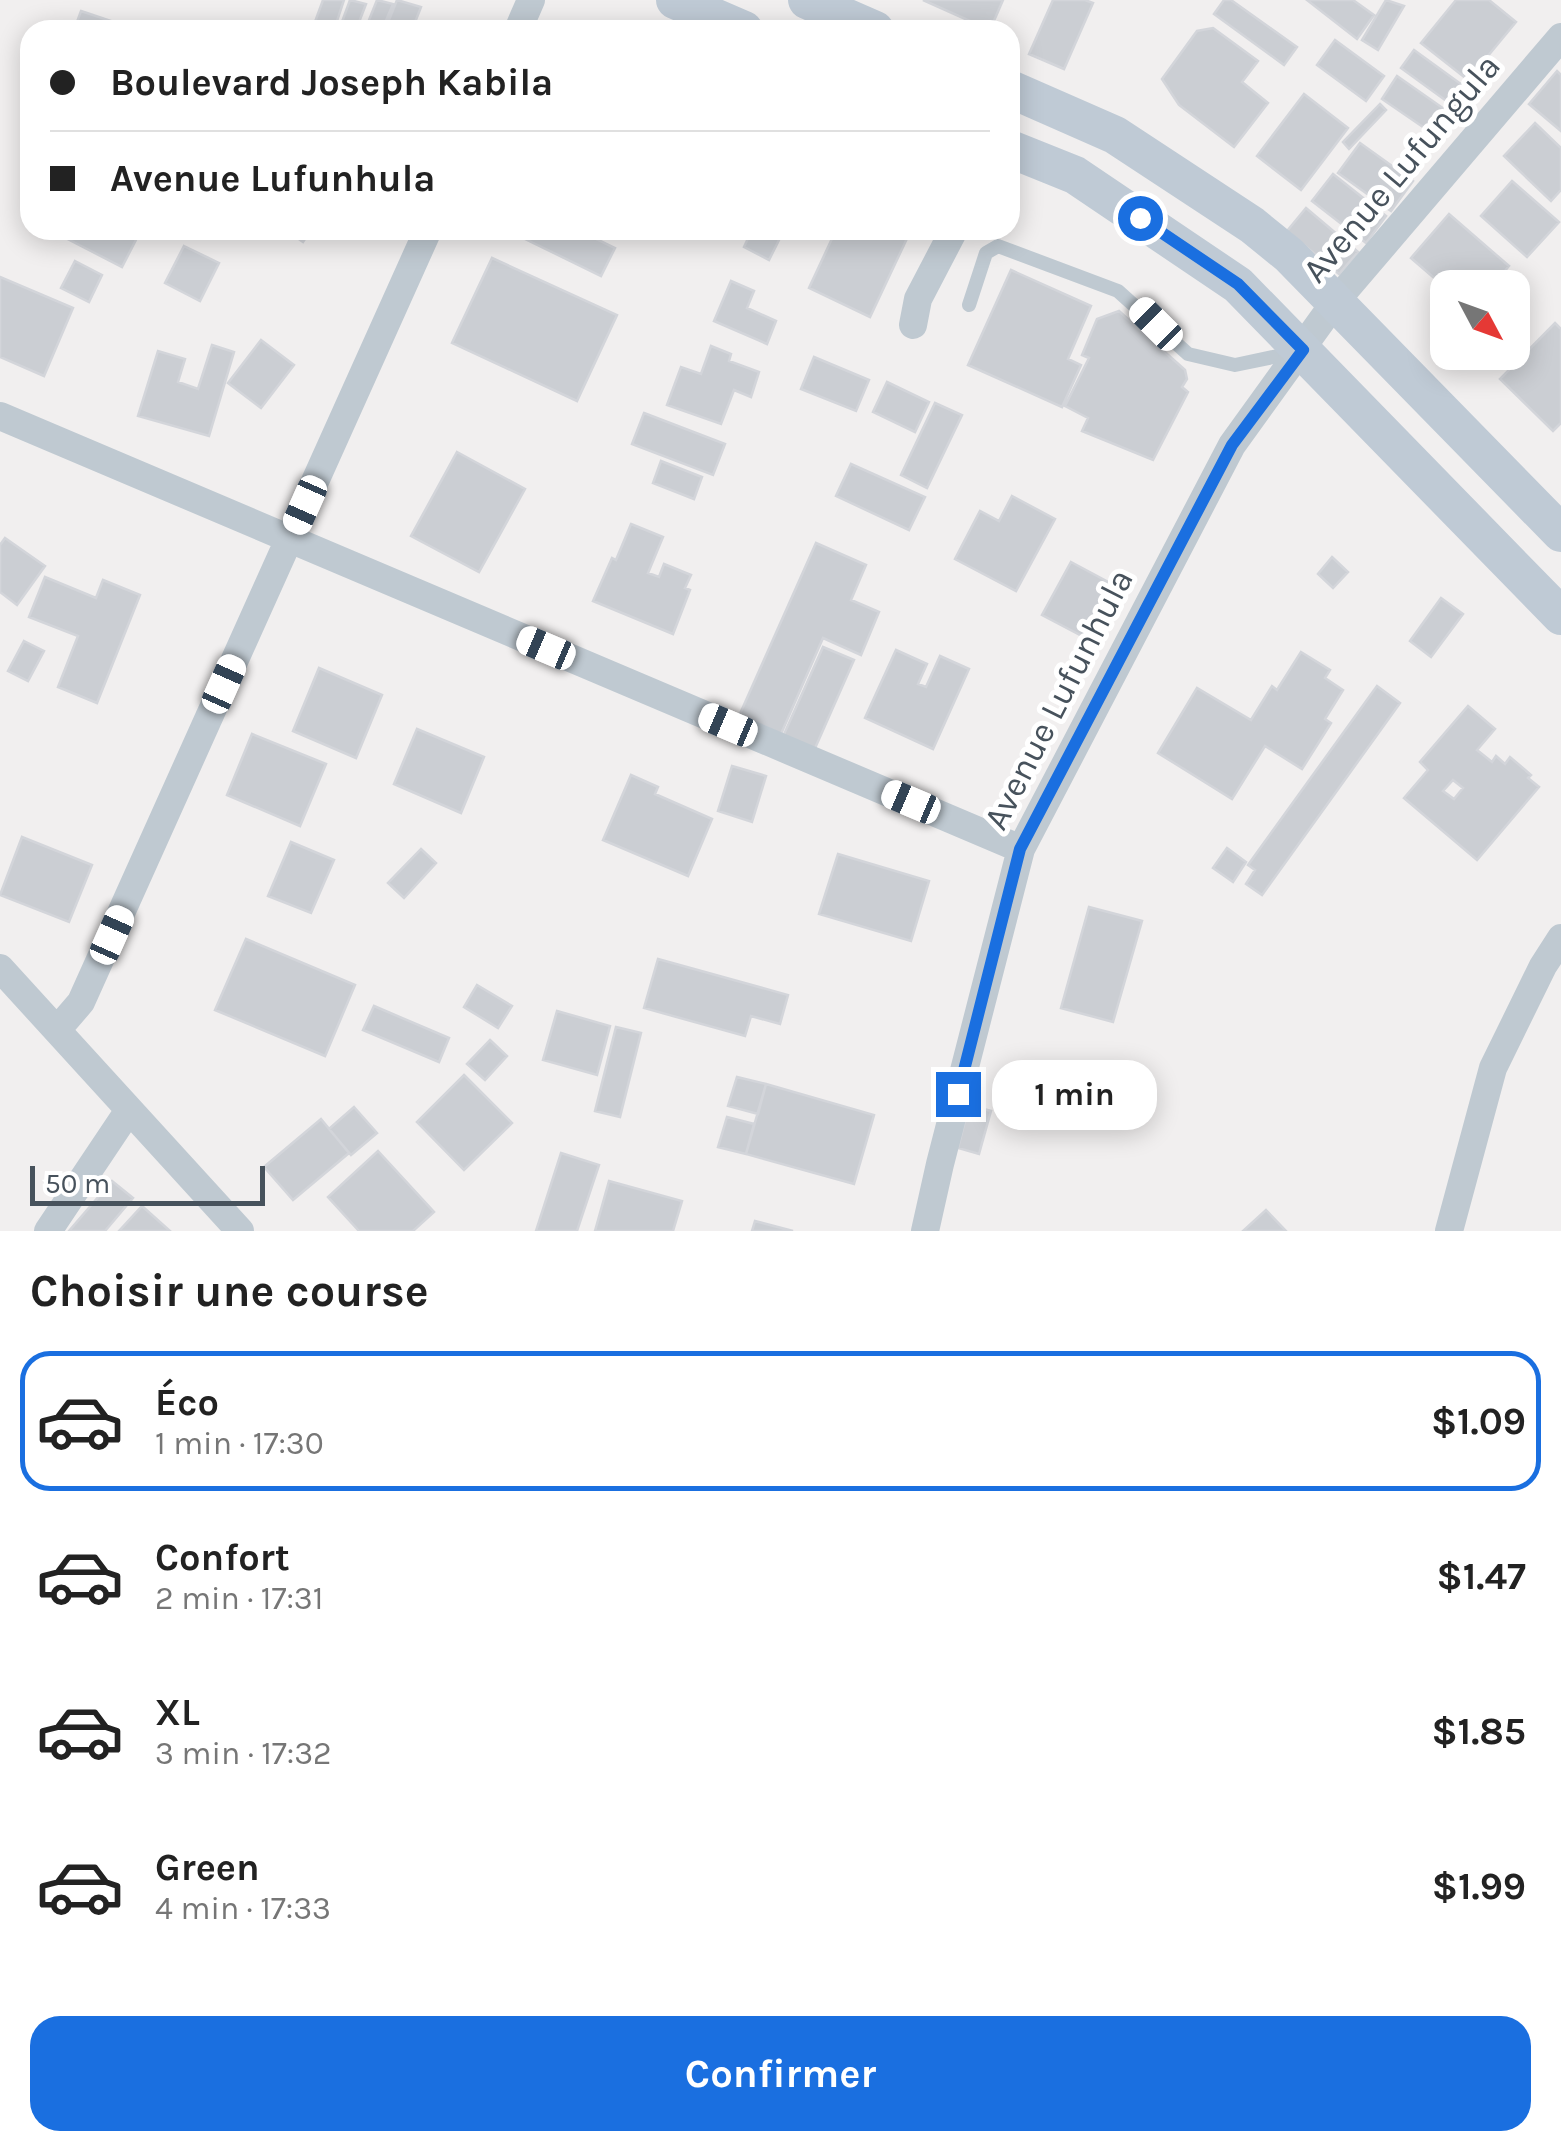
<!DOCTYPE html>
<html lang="fr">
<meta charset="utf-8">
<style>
body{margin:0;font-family:Karla,sans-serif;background:#f2f2f2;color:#222;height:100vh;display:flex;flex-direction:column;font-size:38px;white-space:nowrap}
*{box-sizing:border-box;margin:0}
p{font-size:32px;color:#767676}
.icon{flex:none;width:55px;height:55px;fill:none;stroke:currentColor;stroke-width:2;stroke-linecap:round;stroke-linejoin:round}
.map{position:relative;height:1231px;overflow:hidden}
.details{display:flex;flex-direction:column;background:#fff;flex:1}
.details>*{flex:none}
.guide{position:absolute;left:20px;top:20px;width:1000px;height:220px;border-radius:30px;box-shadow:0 5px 25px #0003;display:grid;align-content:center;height:220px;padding:0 30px;background:#fff}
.needle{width:65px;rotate:131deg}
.buttons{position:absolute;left:1430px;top:270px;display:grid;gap:20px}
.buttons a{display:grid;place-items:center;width:100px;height:100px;border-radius:20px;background:#fff;box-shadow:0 5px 25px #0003;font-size:50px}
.scale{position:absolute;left:30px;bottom:25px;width:235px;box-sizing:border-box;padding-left:10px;border:5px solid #47525c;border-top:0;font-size:28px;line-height:35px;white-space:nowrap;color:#47525c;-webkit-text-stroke:8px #fff;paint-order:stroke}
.end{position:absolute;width:45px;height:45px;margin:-22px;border:12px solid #1a6fe0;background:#fff;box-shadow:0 0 0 5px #fff}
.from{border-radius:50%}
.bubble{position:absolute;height:70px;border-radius:30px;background:#fff;box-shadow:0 5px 25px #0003;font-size:32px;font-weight:700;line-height:70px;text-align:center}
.car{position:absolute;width:30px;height:60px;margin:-30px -15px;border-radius:12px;box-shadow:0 0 8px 2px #0007;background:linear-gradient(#fff 24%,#345 0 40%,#fff 0 76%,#345 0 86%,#fff 0)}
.guide b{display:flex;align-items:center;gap:35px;height:95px;font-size:38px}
.guide b+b{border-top:2px solid #e0e0e0}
.guide i{width:25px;height:25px;background:#222}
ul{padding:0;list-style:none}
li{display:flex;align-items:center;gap:30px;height:140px;margin:0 20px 15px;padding:0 10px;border:5px solid transparent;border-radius:30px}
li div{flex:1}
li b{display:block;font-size:38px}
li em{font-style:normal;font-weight:700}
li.on{border-color:#1a6fe0}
li>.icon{width:90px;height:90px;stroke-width:1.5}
h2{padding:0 30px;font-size:45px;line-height:120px}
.action{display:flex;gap:20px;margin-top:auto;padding:20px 30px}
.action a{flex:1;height:115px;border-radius:30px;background:#1a6fe0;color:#fff;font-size:40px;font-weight:700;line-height:115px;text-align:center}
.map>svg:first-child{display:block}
.building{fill:#cbced3;stroke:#d3d5da;stroke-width:2.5;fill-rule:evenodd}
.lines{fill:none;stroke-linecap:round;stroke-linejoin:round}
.lane{stroke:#bfc9d1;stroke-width:14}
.street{stroke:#bfc9d1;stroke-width:28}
.secondary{stroke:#bfcad5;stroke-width:38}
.route{stroke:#1a6fe0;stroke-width:12}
.labels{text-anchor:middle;stroke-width:10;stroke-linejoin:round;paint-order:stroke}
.street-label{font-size:35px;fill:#47525c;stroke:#fff}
</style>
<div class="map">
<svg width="1561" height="1231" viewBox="0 0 1561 1231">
<rect width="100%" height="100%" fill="#f1efef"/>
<!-- building -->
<path class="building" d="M323,0H344L334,30H312Z
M350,0L366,4L356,30H339Z
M377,0L393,4L382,30H365Z
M397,0L421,7L412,30H385Z
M923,0H1003L990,30Z
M1053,0H1085L1093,3L1064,69L1029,54Z
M1224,0H1231L1297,47L1284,65L1214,14Z
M1307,0H1353L1374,15L1357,39Z
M1386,0L1404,6L1378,50L1362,40Z
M1456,0H1489L1516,22L1468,80L1421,43Z
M81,11L126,26L125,30H74Z
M1213,28L1258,61L1242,82L1268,103L1234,147L1179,105L1162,79L1197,31Z
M1335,40L1384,76L1366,101L1317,65Z
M1414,50L1476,95L1463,113L1401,68Z
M1557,71L1561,75V131L1529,104Z
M1397,76L1457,118L1442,140L1382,99Z
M1304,94L1348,128L1301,190L1257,156Z
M1380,104L1386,110L1349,149L1343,142Z
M1535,123L1561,148V190L1551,201L1504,156Z
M1360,143L1413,181L1391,211L1338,173Z
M1333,174L1386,216L1366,243L1312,201Z
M1512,181L1559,222L1527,257L1481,216Z
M1306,208L1358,252L1339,274L1287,231Z
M1449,214L1509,266L1491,288L1448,290L1411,258Z
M50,230H136L140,232L122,267Z
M286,230H311L303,242Z
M523,230H588L586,234L615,248L601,276L519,236Z
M752,230H784L769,260L744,247Z
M836,230H911L870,317L809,288Z
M184,246L219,263L200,301L165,283Z
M492,258L617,315L577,401L452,343Z
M75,261L102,275L89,302L61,288Z
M1011,270L1091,306L1068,359L1081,365L1062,407L968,365Z
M0,277L73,308L44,376L0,357Z
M731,281L754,291L747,308L776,321L767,344L714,321Z
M1119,311L1185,370L1187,379L1182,387L1188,392L1153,460L1082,431L1088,418L1065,406L1089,358L1082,355L1097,319Z
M1555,323L1561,329V423L1553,431L1500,379Z
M261,340L294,365L261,408L228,383Z
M212,345L234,352L209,436L138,416L158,351L185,359L178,382L198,389Z
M711,346L731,354L729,361L759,372L751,397L734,390L721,424L667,405L681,367L701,374Z
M814,357L869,380L856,411L801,389Z
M887,382L929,402L915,432L873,412Z
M935,403L962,415L927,488L901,475Z
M644,413L725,444L713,475L632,444Z
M457,452L525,489L479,572L411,536Z
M661,461L702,477L694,499L653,483Z
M851,464L925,497L909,530L836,496Z
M1012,496L1055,519L1016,591L955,559L980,511L999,521Z
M631,524L663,537L648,573L659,577L664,564L691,575L685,588L690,590L673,634L593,601L612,558L616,560Z
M5,538L45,566L17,605L0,592V545Z
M816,543L866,565L851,600L879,612L861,655L823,638L777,743L735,725Z
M1332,557L1348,572L1333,588L1318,574Z
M1071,562L1112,584L1084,637L1042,615Z
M45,577L96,598L103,580L140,595L97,703L58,687L78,636L29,617Z
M1441,598L1463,614L1431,657L1410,641Z
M24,641L44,651L28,681L8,671Z
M823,647L854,660L812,755L781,741Z
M896,650L927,664L918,684L926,687L940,656L969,669L933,749L865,718Z
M1301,652L1330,670L1325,678L1343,690L1325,719L1331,723L1302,769L1265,746L1232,799L1158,753L1197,688L1251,720L1272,686L1277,690Z
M319,668L382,695L356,758L293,731Z
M1377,686L1400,703L1262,895L1246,884L1255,870L1248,865Z
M1468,706L1495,729L1477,750L1492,762L1496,756L1505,764L1510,757L1531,775L1528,778L1539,787L1477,860L1404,798L1428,770L1420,762ZM1453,780L1463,788L1454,799L1443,791Z
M417,729L484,757L461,813L394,784Z
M252,734L326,764L300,826L227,795Z
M732,766L766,776L752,822L718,811Z
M631,775L658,787L655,794L712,819L688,876L603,840Z
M22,837L92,865L69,922L0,895Z
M291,842L334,860L311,913L268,896Z
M1227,848L1246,862L1233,882L1213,868Z
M421,849L436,863L404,898L388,883Z
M838,854L929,881L911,941L819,914Z
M1089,907L1142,921L1113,1022L1061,1008Z
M246,939L355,985L325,1056L215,1010Z
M658,959L788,995L780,1024L751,1016L745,1036L644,1008Z
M477,985L512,1006L498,1028L464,1007Z
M374,1006L449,1038L439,1062L363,1030Z
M557,1011L610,1026L597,1075L543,1060Z
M616,1027L641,1033L620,1117L595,1111Z
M490,1040L507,1056L485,1080L467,1064Z
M464,1075L512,1123L464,1170L417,1122Z
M737,1077L766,1084L758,1114L728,1106Z
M766,1084L874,1115L854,1184L746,1154Z
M969,1105L991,1111L979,1154L958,1148Z
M354,1107L377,1133L351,1155L329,1129Z
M727,1117L754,1124L746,1154L718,1147Z
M321,1119L349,1153L293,1200L264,1167Z
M378,1151L434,1212L413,1231H359L328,1197Z
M561,1153L599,1165L577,1231H536Z
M112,1181L133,1198L105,1231H69Z
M609,1181L682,1201L673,1231H595Z
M142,1206L170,1231H119Z
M1266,1210L1286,1231H1243Z
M755,1221L793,1231H752Z"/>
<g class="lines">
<!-- lane -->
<path class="lane" d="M969,305L986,253L998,246L1118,291L1188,354L1235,365L1297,352"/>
<!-- street -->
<path class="street" d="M518,30L531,0
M913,325L918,299L954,230
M0,416L1021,849
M0,968L240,1231
M57,1030L81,1002L428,230
M48,1231L129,1110
M925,1231L940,1164L1021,849L1232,445L1335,302L1561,37
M1449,1231L1493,1068L1543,966L1561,938"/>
<!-- secondary -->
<path class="secondary" d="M675,0L744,30
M807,0L875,30
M1010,89L1115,135L1252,225L1289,255L1561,533
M1010,149L1075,175L1238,285L1561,616"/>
</g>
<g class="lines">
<!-- route -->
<path class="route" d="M958,1094L1020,849L1232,445L1303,350L1238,284L1140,218"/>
</g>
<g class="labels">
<!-- street labels -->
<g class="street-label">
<text transform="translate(1401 168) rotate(-50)" y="12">Avenue Lufungula</text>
<text transform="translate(1058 699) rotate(-63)" y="12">Avenue Lufunhula</text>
</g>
</g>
</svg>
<div class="buttons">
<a><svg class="needle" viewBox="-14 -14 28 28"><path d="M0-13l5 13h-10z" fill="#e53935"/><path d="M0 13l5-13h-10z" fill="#767676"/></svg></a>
</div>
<div class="scale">50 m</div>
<i class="end from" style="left:1140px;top:218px"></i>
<i class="end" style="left:958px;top:1094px"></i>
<div class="bubble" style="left:992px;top:1060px;width:165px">1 min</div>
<i class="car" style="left:1156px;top:324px;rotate:315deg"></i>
<i class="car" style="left:305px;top:505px;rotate:204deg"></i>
<i class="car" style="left:546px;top:648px;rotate:293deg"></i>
<i class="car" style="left:224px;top:684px;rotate:24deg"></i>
<i class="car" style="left:728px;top:725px;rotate:293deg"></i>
<i class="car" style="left:911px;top:802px;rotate:293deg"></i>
<i class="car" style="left:112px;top:935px;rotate:24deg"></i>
<div class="guide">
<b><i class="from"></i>Boulevard Joseph Kabila</b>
<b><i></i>Avenue Lufunhula</b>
</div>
</div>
<section class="details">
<h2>Choisir une course</h2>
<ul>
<li class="on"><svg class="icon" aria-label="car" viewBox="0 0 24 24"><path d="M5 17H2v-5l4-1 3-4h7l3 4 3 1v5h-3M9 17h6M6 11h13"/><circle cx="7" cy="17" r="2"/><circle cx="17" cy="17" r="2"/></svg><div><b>Éco</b><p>1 min · 17:30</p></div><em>$1.09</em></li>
<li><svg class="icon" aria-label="car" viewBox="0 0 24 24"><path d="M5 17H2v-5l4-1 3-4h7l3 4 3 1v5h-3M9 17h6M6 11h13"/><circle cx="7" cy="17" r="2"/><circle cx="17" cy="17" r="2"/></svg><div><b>Confort</b><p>2 min · 17:31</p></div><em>$1.47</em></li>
<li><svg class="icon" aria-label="car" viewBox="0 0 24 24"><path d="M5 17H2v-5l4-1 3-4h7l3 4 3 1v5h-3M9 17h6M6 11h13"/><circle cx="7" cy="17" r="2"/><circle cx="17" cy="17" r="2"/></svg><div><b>XL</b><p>3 min · 17:32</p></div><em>$1.85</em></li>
<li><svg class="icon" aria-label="car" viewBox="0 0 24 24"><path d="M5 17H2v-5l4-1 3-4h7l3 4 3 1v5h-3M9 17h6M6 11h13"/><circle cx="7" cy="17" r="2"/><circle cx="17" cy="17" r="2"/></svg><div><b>Green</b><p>4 min · 17:33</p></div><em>$1.99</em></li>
</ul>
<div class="action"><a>Confirmer</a></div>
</section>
